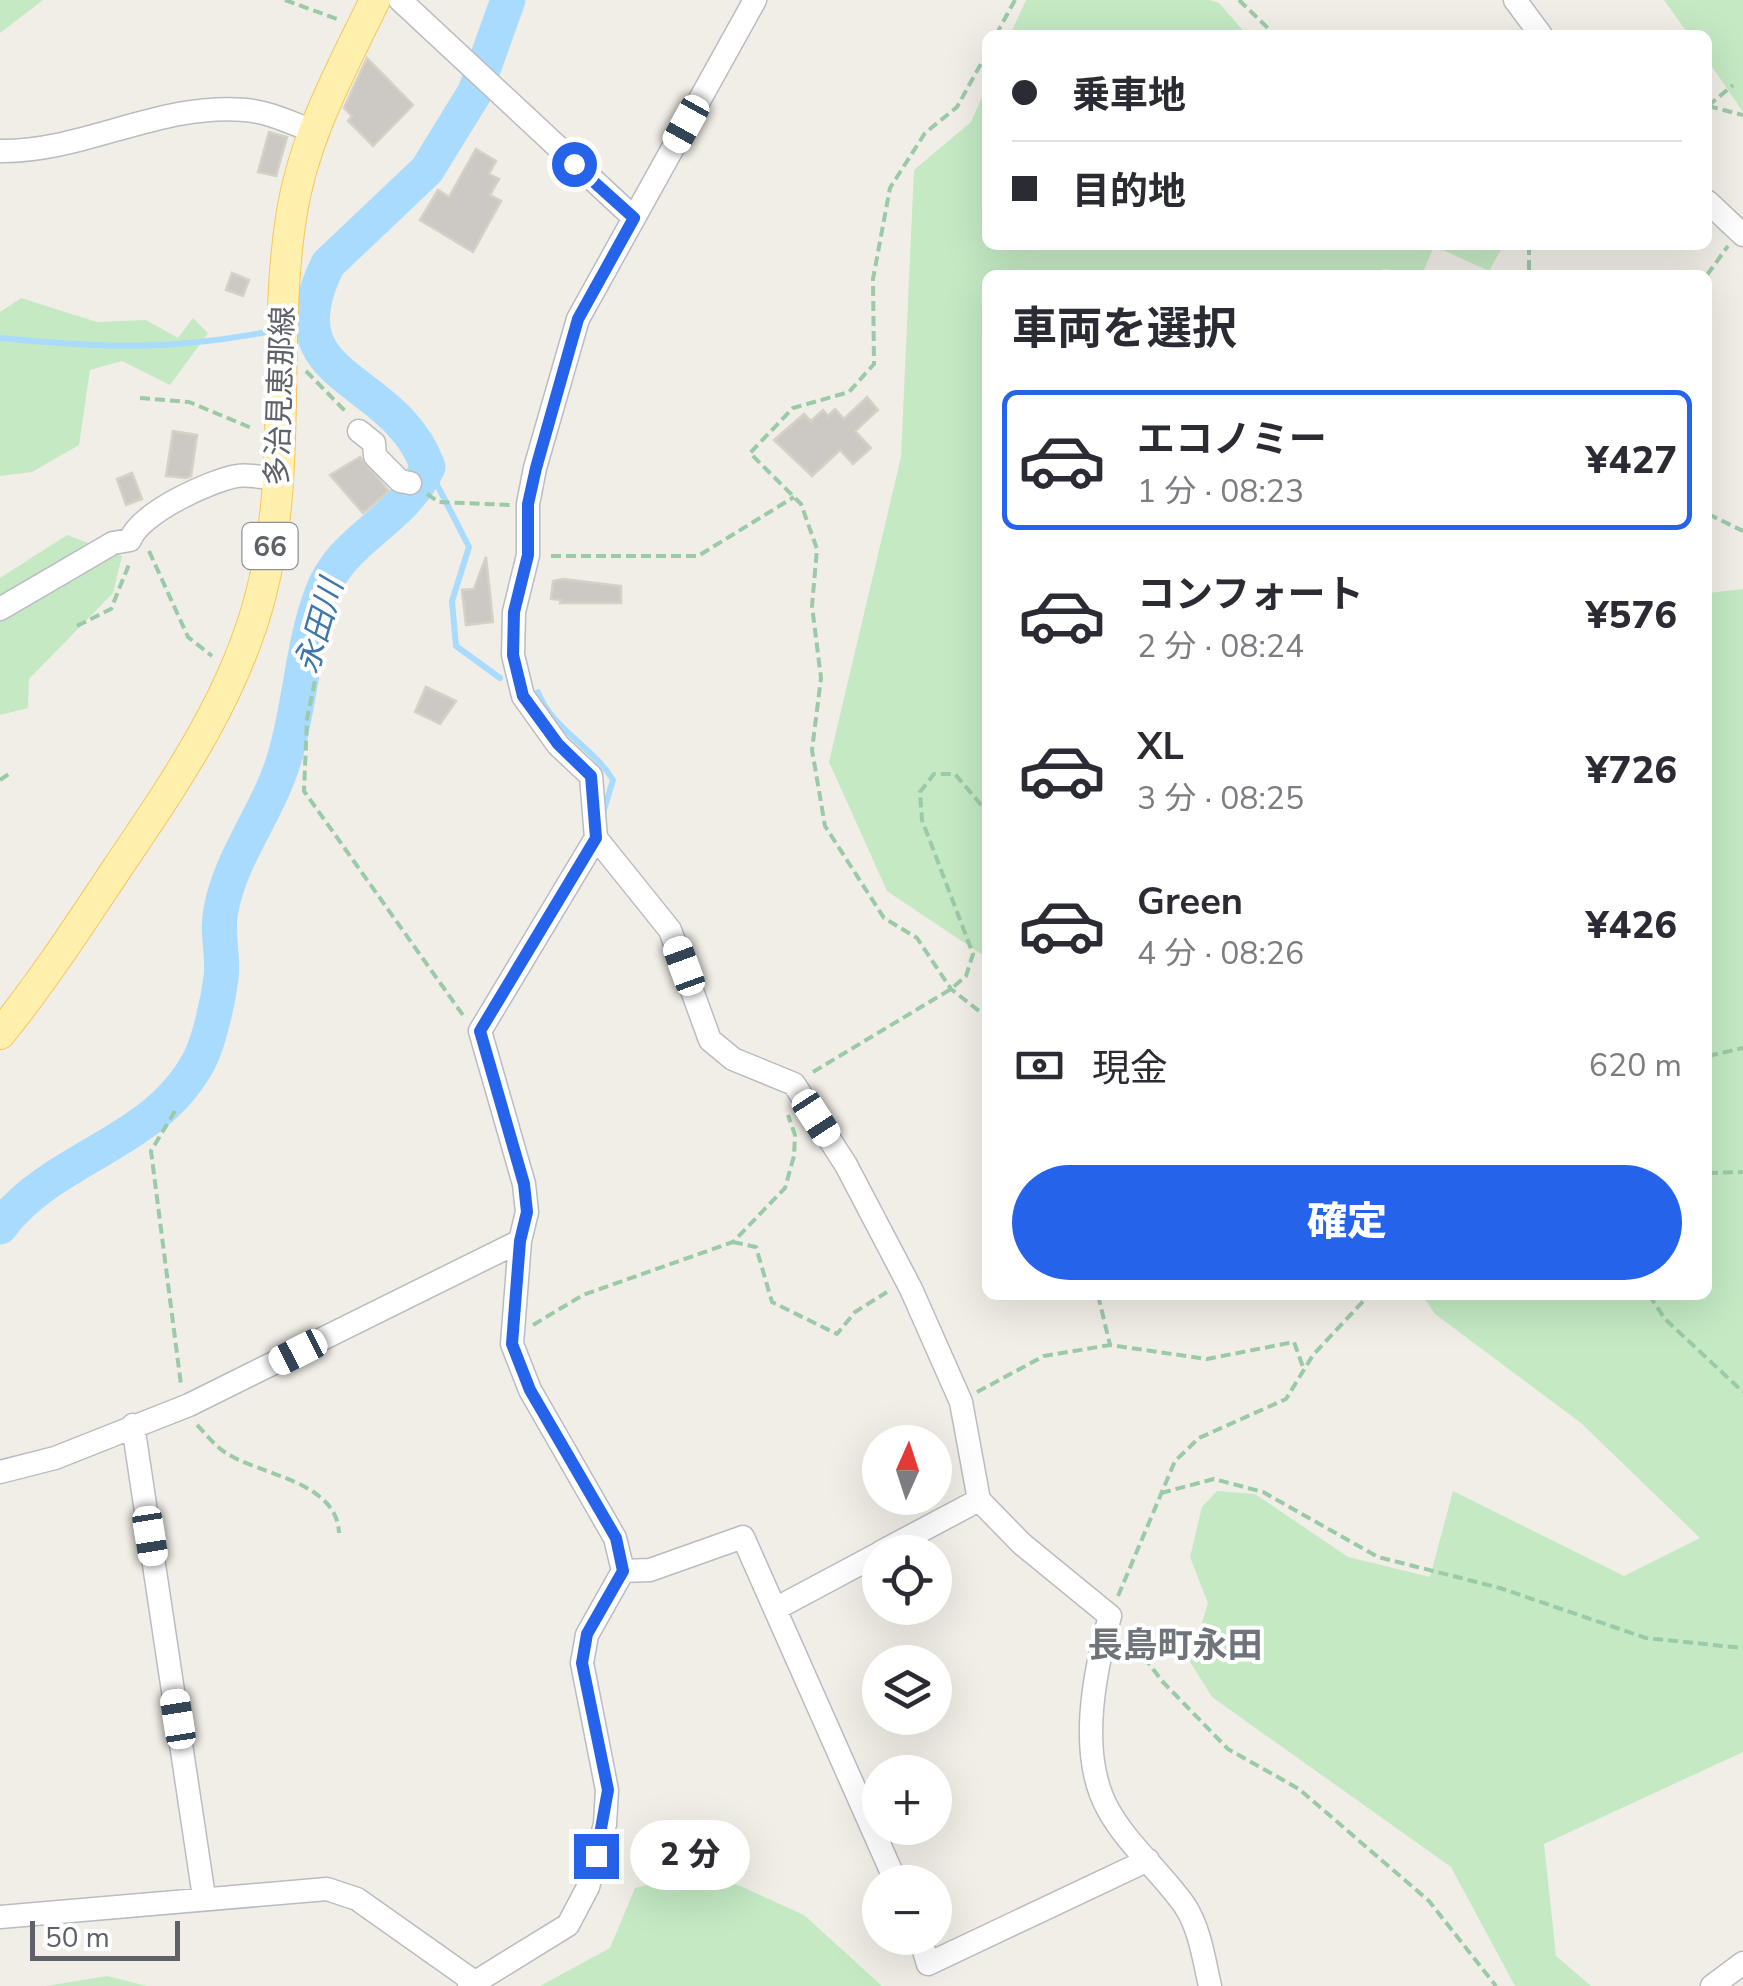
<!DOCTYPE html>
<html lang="ja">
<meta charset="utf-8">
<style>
body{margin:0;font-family:"Nunito Sans","Noto Sans JP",sans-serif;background:#f2f2f3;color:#2b2b33;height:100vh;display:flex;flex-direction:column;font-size:38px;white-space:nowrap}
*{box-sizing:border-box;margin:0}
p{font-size:32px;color:#7c7c81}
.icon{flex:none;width:55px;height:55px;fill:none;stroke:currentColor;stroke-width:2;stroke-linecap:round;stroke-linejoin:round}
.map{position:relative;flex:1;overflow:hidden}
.sheet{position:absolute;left:982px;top:270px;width:730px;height:1030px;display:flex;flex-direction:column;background:#fff;border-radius:15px;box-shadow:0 10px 40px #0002}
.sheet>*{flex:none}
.banner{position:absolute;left:982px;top:30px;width:730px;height:220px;border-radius:15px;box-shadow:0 10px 40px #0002;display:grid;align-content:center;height:220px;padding:0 30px;background:#fff}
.needle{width:65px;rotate:3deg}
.tools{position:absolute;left:862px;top:1425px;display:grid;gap:20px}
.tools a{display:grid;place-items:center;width:90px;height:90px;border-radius:50%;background:#fff;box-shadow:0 10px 40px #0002;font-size:50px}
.scale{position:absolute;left:30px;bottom:25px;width:150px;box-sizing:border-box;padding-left:10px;border:5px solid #5e6268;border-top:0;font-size:28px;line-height:35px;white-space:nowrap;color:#5e6268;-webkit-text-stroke:8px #fff;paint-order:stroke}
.end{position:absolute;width:45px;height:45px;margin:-22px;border:12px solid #2563eb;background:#fff;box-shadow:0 0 0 5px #fff}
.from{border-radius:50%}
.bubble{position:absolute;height:70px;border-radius:35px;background:#fff;box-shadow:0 10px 40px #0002;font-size:32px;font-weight:800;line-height:70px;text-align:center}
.car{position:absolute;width:30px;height:60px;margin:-30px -15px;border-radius:12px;box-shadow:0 0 8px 2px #0007;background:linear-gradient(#fff 24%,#345 0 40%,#fff 0 76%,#345 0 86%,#fff 0)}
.banner b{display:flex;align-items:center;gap:35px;height:95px;font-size:38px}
.banner b+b{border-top:2px solid #e1e1e2}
.banner i{width:25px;height:25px;background:#2b2b33}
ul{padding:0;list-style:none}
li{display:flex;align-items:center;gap:30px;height:140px;margin:0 20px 15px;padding:0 10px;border:5px solid transparent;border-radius:15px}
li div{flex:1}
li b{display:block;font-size:38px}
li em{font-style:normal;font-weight:800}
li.active{border-color:#2563eb}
li>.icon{width:90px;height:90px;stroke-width:1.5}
h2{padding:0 30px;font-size:45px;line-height:120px}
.pay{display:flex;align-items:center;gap:25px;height:110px;padding:0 30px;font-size:38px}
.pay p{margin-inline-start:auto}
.action{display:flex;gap:20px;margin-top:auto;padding:20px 30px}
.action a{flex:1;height:115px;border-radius:60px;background:#2563eb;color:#fff;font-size:40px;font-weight:800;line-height:115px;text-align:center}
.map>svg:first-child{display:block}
.green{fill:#c4e9c3}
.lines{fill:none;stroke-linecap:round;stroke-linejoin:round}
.stream{stroke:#a9dbff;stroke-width:6}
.river{stroke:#a9dbff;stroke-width:35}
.building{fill:#ccc9c4;stroke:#d6d0c5;stroke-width:2.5}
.minor-casing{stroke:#b9bcc1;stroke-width:25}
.major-casing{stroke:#f7c75a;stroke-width:32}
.path{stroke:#9bcaa8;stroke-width:4;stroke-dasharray:10 5;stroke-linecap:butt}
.minor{stroke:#fff;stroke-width:22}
.major{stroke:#fff0ae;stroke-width:30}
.route{stroke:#2563eb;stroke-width:12}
.labels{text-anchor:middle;stroke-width:8;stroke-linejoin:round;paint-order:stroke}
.shield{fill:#fff;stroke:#8e9195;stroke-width:2.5}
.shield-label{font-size:28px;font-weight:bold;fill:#5e6268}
.street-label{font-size:30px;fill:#5e6268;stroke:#fff}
.water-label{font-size:32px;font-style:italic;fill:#3d76ad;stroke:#fff}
.quarter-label{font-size:35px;font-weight:bold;fill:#6f747a;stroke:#fff}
</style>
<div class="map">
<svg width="1743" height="1986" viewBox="0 0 1743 1986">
<rect width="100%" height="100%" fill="#f1eee7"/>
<!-- green -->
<path class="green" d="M0,0H43L0,33Z
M1026,0H1210L1219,3L1247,35H1010Z
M1664,0H1743V112L1708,61V35H1689Z
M987,86L988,245H1495L1502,248L1489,271L1434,246L1422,275L1383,269L1380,275H988L987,958L887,891L829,762L901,457L914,170L971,122Z
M21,298L97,322L146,320L178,338L193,318L208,333L170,385L122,361L90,370L79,445L32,472L0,476V312Z
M67,535L122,556L113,593L29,679L28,708L0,715V578Z
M1743,589V1752L1544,1844L1556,1956L1591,1986H1515L1451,1867L1212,1697L1190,1662L1208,1603L1190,1557L1202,1507L1217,1491L1255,1494L1348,1557L1430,1577L1453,1491L1624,1576L1700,1538L1581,1423L1435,1314L1422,1295H1708V593Z
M705,1870L804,1915L882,1986H540L610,1948L635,1888Z
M107,1976L147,1986H46Z"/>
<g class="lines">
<!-- stream -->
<path class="stream" d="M289,328L310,324
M0,338C104,348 168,351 272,331
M428,467L469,547L452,601L456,646L500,678
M538,692C551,728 593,747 613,780L603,813"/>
<!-- river -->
<path class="river" d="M0,1227C53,1155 156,1145 200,1059C210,1038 218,1001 221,978C224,956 216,932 221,910C231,855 270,810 285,756C301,702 302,645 322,593C341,539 402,522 428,467C393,371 269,384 328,264L427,170L475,92L508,0"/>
</g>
<!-- building -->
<path class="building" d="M367,58L413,105L373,146L348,121L352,116L344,108Z
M269,132L287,137L276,176L258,172Z
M476,149L496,161L489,174L499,179L490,195L501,201L473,252L420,220L438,190L449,197Z
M232,273L249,280L243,296L226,290Z
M867,397L878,410L855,431L871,448L853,464L840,450L812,476L774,440L804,414L811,421L823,410L828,416L835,409L844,419Z
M173,431L197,435L191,476L186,478L166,476Z
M360,457L389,491L363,513L330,475Z
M132,473L142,499L126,505L117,479Z
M486,557L493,622L466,625L462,590L474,589Z
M563,579L621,586V603H560L561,600L551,599L553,581Z
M426,687L456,701L440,724L415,712Z"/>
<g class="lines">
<!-- minor casing -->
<g class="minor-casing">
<path id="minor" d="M400,0L634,218
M1515,0L1541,35
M0,151C85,152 160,102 246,110C269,112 291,123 313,131
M1708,202L1743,235
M359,431L374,443L375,456L400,481L410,483
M0,609L113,543L130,540C140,513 209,481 237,476C250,474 265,478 277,479
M596,838L670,930L710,1040L733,1059L794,1084L846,1165L911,1289L961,1402L979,1500L1022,1544L1110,1616C1094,1673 1077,1756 1109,1811C1128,1845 1162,1873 1185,1906C1200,1929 1204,1960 1210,1986
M133,1425L204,1897
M0,1472L55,1458L189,1405L520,1241
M881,1552L979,1500
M623,1571L650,1570L743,1537L896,1882
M777,1608L880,1553
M0,1917L327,1889L357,1899L473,1981
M920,1938L928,1964L1148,1860
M469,1986L568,1925L588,1887L605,1824L607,1790L582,1663L587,1635L623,1571L615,1538L530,1390L512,1344L520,1241L527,1212L524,1184L480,1031L596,838L591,776L558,745L523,696L513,655L514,612L528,555V504L535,468L578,319L755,0
M1712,1986L1743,1963"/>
</g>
<!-- major casing -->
<g class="major-casing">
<path id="major" d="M0,1034C43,981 80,924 118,867C176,781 235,696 261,594C293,471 272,342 291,218C303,138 340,72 375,0"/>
</g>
<!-- path -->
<path class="path" d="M285,0L337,19
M1239,0L1275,35
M996,35L1015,0
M988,51L957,107L925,133L890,188L873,279L874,364L849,392L793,408L750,453L801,504L817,549L812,606L821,678L812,750L825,826L884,918L917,938L951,989L988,1018
M1708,106L1743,115
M1708,106L1733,85
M1529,245V275
M1707,275L1728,246
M306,371L348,414
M140,398L189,402L254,429
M427,494L439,502L510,505
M1708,514L1743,531
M149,551L188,637L212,656
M551,556H698L794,497
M330,608L307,719L304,791L465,1018
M77,626L111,609L130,562
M0,780L12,772
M1708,1056L1743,1048
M813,1072L951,989L966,976L973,954L922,820L920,792L934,774H955L988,813
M175,1111L151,1151L181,1385
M1708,1173L1743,1172
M733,1242L756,1247L772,1302L837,1334L855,1312L887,1292
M1098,1295L1110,1345
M1649,1295L1665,1319L1743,1392
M533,1325L583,1295L733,1242L785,1188L794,1156L795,1135L788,1115
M977,1392L1044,1356L1110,1345L1207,1359L1294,1342L1304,1370
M197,1425C207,1435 215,1446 226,1453C260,1475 337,1481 339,1533
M1161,1493L1214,1479L1263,1492L1378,1557L1500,1588L1646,1638L1743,1648
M1118,1596L1175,1461L1199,1438L1286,1399L1313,1355L1369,1295
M1126,1633L1162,1681L1228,1749L1299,1789L1429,1901L1496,1986"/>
<!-- minor -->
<use href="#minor" class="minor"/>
<!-- major -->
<use href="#major" class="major"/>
</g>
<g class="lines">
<!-- route -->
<path class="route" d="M574,164L634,218L578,319L536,468L528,504V555L514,612L513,655L523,696L558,744L591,776L596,838L480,1031L524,1184L527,1212L520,1241L512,1344L530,1390L616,1538L623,1571L587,1634L582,1663L608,1790L596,1856"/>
</g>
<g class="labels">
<!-- shield labels -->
<rect class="shield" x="242.5" y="523" width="55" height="46" rx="8"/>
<g class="shield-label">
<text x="270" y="556">66</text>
</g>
<!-- street labels -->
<g class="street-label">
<text transform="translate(280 396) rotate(-88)" y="10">多治見恵那線</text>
</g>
<!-- water labels -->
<g class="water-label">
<text transform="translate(319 626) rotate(-74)" y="11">永田川</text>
</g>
<!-- quarter labels -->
<g class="quarter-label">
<text x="1175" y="1657">長島町永田</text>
</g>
</g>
</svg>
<div class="tools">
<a><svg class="needle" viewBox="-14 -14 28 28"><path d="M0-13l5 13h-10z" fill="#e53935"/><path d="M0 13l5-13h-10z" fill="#7c7c81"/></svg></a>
<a><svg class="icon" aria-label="locate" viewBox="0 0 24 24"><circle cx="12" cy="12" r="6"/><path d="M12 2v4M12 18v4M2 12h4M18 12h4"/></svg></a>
<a><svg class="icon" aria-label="layers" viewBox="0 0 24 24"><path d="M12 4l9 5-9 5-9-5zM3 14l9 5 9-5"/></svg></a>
<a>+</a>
<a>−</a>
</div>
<div class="scale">50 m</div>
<i class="end from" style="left:574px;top:164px"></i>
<i class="end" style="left:596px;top:1856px"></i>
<div class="bubble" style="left:630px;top:1820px;width:120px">2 分</div>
<i class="car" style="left:686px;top:124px;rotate:209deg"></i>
<i class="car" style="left:684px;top:966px;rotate:340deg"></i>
<i class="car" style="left:816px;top:1118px;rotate:147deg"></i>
<i class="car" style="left:298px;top:1352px;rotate:243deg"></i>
<i class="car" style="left:150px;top:1536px;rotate:171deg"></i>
<i class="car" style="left:178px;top:1719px;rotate:351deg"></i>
<div class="banner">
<b><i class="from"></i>乗車地</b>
<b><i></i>目的地</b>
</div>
<section class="sheet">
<h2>車両を選択</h2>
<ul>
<li class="active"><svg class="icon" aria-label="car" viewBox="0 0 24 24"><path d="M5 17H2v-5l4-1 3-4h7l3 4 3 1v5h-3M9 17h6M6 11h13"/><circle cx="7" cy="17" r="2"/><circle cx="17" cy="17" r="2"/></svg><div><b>エコノミー</b><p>1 分 · 08:23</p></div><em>¥427</em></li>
<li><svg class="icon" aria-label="car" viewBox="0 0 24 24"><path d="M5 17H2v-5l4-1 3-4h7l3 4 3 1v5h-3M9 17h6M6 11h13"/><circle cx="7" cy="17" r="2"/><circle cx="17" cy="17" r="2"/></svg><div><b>コンフォート</b><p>2 分 · 08:24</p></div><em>¥576</em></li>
<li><svg class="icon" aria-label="car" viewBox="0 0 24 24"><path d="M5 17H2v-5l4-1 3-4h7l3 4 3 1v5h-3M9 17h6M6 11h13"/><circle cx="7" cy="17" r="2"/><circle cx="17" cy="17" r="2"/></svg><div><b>XL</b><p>3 分 · 08:25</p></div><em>¥726</em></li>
<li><svg class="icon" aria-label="car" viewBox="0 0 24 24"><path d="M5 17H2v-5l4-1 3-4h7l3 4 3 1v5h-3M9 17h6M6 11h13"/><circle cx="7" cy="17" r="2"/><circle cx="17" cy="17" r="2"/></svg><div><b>Green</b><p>4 分 · 08:26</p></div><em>¥426</em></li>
</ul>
<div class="pay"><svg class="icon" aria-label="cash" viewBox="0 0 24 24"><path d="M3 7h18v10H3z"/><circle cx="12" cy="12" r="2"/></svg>現金<p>620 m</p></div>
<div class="action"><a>確定</a></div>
</section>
</div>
